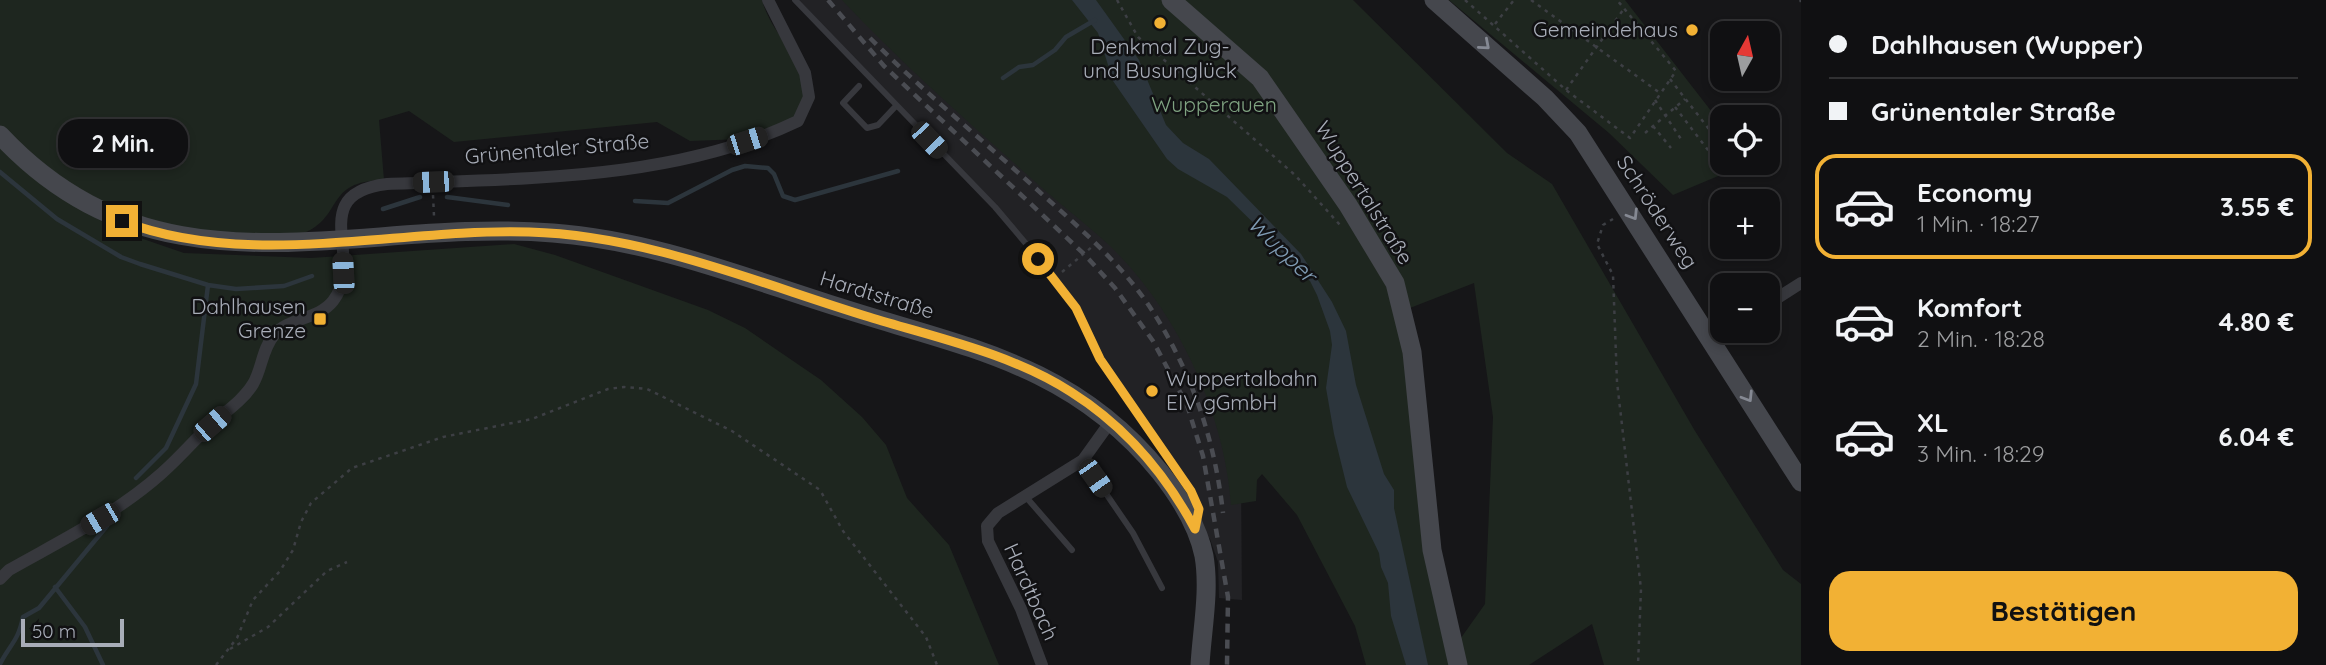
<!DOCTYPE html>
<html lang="de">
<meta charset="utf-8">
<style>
body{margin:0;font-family:Quicksand,sans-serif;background:#1e1e20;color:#f1f3f6;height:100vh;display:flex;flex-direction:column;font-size:26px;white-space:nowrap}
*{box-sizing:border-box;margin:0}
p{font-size:23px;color:#9c9d9f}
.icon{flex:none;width:38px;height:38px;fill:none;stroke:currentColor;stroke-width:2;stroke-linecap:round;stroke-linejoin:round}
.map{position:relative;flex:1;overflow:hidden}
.drawer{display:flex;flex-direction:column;background:#101012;width:525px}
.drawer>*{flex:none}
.top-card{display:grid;align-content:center;height:154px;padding:0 28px;background:#101012}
.needle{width:46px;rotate:8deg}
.controls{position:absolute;left:1710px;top:21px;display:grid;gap:14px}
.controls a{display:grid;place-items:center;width:70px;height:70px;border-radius:14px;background:#101012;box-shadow:0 4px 10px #0003,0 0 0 2px #303032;font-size:35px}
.scale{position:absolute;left:21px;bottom:18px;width:103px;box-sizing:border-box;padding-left:7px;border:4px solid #a8adb8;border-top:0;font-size:19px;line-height:24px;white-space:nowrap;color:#a8adb8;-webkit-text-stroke:5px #111113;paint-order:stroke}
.end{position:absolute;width:32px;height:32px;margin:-16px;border:9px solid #f2b134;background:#111;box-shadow:0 0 0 4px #111}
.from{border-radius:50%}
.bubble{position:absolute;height:49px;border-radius:21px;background:#101012;box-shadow:0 4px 10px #0003,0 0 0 2px #303032;font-size:23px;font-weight:700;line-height:49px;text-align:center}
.car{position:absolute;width:21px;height:42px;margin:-21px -10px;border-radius:9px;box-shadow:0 0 5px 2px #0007;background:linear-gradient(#222 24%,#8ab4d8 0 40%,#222 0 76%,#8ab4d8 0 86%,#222 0)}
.top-card b{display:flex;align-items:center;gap:24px;height:66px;font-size:26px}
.top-card b+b{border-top:2px solid #303032}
.top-card i{width:18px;height:18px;background:#f1f3f6}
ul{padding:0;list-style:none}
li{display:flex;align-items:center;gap:21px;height:105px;margin:0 14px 10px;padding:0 14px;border:4px solid transparent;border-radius:21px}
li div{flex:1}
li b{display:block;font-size:26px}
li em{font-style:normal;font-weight:700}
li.current{border-color:#f2b134}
li>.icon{width:63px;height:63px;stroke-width:1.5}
.action{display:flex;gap:14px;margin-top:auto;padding:14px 28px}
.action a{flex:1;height:80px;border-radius:21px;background:#f2b134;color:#111;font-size:28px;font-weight:700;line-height:80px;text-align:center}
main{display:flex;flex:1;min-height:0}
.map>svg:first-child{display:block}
.built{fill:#222225}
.green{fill:#1e261f}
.water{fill:#2c353c}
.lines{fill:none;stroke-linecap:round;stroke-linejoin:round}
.stream{stroke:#2c353c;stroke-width:4.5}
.path{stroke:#3d3f44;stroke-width:2.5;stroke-dasharray:3.5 5;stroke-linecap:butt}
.service{stroke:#37383d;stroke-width:6}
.minor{stroke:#37383d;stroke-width:12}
.secondary{stroke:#45474d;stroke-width:19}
.rail{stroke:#4a4c52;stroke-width:4.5;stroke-dasharray:9 7;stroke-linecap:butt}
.oneway{stroke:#858993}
.route{stroke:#f2b134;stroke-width:9}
.poi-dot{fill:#f2b134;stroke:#111113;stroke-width:2.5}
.labels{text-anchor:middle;stroke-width:5;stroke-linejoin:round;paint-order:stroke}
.poi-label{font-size:21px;fill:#a8adb8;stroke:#111113;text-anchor:end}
.park-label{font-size:21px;fill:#7fa381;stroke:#111113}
.street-label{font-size:21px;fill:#a8adb8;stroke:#111113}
.water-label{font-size:23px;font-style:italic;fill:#7f9bb3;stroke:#111113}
</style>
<main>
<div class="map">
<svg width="1801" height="665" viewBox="0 0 1801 665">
<rect width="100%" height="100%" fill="#161618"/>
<!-- built -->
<path class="built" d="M795,0H870L1179,309L1241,479L1242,600L1219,598L1218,562L1210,539L1195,529L1191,491L1100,359L1076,308L1004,220Z"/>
<!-- green -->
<path class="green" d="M0,0H762C775,48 822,60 797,121L743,139L690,141L657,122L454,142L409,111L379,120L384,180C323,181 345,217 302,234C287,240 264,235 249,235C195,234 137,225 89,198C60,181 33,153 6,132L0,125Z
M842,0H1165L1232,55L1317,161L1400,311L1453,665H1366L1355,626L1297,515L1262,474L1257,480L1256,501L1231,505C1225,413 1176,309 1109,245C1084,222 1057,202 1032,179C967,121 901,63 842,0Z
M1175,0H1353L1507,153L1552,184L1695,431L1783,570L1801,584V665H1604L1592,624L1529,665H1461L1456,645L1485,604L1493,417L1474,283L1410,308L1303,133Z
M1449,0H1625L1722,125V163H1749L1673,195L1609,133Z
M0,148L55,194L117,230L184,253L311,258L514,244L555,255L708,310L745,328L821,380L862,417L886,445L907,498L949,545L999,665H0Z"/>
<!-- water -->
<path class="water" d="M1072,0H1096L1139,60L1166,125L1183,143L1209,159L1301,254L1332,302L1346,331L1356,385L1384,474L1394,490V508L1428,665H1406L1391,616L1388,583L1381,567L1379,553L1347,487L1334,434L1326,388L1332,345L1330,331L1317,295L1310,281L1296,271L1276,245L1227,197L1178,169L1167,159L1113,81L1098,33Z"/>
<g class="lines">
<!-- stream -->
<path class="stream" d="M1003,78L1019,67L1033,65L1055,50L1066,37L1095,20
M0,172L57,219L121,257L140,264L208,285L236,289L284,286L312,276
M447,197L508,205
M635,201L668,203L732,170L745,166L768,168L774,174L783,196L795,200L898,171
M383,209L420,197
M136,478L166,448L196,384L208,285
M55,587L85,627L103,665
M0,664C10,644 18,642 23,617L39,608L107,526"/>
<!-- path -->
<path class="path" d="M1117,0L1138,37L1295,175L1340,225
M1465,0L1566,90L1630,138L1676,71L1617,0
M1531,0L1660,93
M1800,0L1801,2
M1495,24L1514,0
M1670,79L1722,146
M1566,90L1623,10
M1655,100L1681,139
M1675,107L1721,167
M1653,126L1671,148
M1645,133L1685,99
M433,195L434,216
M1613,219L1603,225L1597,244L1613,275L1617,382L1641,589L1638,665
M1062,272L1099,241
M230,649L268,627L327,571L347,562
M216,665L237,638L253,600L280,571L293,550L301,522L311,503L352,468L443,437L532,419L608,389L624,387L647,389L732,431L820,490L843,531L926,637L937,665"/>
<!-- service -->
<path class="service" d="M795,0L995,207L1055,278L1076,308L1100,359L1191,491L1198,509L1197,518
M859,86L843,103L867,128L878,125L895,107
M1083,460L1133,533L1162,588
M1026,497L1072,550"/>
<!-- minor -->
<path class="minor" d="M1768,304L1801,283
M1711,340L1725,331
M0,579L9,570C62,540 116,514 162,473C178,459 192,443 207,428C222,414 242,402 253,384C262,369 262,349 274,335C289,317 318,320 333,301C366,258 304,194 387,184C523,178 673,181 798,121L809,97L805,73L768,0
M1042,665L1021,609L988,541L987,526L998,513L1083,460L1111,421"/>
<!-- secondary -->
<path class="secondary" d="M1171,0L1260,78L1348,205L1395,283L1412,352L1432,550L1458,665
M1434,0L1545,98L1578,133L1801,482
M0,135C161,307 352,217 553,233C650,240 743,277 835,306C962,347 1071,362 1160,472C1179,496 1198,526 1204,556C1210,591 1202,630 1200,665"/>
<!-- rail -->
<path class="rail" d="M828,0L884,66L1084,254L1115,288L1153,341L1187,405L1203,456L1228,597L1227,665
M870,38C925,93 986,143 1043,195C1083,231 1126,268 1155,315C1193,376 1215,441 1223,513"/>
</g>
<!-- one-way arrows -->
<defs><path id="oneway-chevron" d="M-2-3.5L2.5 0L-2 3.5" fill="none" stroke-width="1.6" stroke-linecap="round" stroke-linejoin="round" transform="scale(1.75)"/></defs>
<g class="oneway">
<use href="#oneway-chevron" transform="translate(1485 45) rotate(41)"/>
<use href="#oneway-chevron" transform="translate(1633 215) rotate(58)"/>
<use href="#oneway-chevron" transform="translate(1748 397) rotate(58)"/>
</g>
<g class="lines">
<!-- route -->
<path class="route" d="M122,221C248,270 397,228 529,232C646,235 758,283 869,317C937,338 1010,353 1071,392C1125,426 1165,473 1195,529L1199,509L1191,491L1100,359L1076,308L1038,259"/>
</g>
<!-- markers -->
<g class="poi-dot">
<circle cx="1160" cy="23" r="7"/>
<circle cx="1692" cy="30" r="7"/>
<rect x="313" y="312" width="14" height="14" rx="3.5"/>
<circle cx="1152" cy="391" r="7"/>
</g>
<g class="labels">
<!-- poi labels -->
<g class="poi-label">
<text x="1678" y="37">Gemeindehaus</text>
<text x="1160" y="54" text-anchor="middle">Denkmal Zug-<tspan x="1160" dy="24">und Busunglück</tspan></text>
<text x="306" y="314">Dahlhausen<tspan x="306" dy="24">Grenze</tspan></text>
<text x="1166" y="386" text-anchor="start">Wuppertalbahn<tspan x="1166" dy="24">EIV gGmbH</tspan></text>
</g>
<!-- park labels -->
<g class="park-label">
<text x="1214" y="112">Wupperauen</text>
</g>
<!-- street labels -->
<g class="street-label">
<text transform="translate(557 149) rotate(-5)" y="7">Grünentaler Straße</text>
<text transform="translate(1364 193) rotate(58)" y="7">Wuppertalstraße</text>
<text transform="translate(1657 212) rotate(57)" y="7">Schröderweg</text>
<text transform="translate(877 295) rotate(17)" y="7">Hardtstraße</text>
<text transform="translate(1031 592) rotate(66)" y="7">Hardtbach</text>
</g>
<!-- water labels -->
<g class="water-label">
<text transform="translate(1282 249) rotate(44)" y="8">Wupper</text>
</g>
</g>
</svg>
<div class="controls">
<a><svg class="needle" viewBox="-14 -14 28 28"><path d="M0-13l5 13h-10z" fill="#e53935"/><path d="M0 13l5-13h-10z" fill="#9c9d9f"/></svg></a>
<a><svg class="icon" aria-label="locate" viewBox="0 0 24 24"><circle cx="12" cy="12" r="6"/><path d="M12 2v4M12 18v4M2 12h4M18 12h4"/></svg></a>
<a>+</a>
<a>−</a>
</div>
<div class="scale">50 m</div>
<i class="end from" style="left:1038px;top:259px"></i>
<i class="end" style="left:122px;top:221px"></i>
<div class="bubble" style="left:58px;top:119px;width:130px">2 Min.</div>
<i class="car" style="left:929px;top:140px;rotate:136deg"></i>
<i class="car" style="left:747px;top:141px;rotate:72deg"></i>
<i class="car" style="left:433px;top:182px;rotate:268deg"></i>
<i class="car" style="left:343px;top:273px;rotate:357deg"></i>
<i class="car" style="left:212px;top:424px;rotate:49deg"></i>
<i class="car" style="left:1095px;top:478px;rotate:145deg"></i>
<i class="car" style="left:100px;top:519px;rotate:240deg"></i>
</div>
<section class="drawer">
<div class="top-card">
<b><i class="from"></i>Dahlhausen (Wupper)</b>
<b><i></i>Grünentaler Straße</b>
</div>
<ul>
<li class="current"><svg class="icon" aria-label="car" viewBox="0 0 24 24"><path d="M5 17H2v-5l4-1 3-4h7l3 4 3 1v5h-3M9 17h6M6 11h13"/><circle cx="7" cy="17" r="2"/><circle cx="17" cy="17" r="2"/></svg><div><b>Economy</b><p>1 Min. · 18:27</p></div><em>3.55 €</em></li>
<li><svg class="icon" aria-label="car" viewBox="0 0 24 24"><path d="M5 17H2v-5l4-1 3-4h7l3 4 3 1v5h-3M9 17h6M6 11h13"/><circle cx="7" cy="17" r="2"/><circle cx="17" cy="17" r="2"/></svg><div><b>Komfort</b><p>2 Min. · 18:28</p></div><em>4.80 €</em></li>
<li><svg class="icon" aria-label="car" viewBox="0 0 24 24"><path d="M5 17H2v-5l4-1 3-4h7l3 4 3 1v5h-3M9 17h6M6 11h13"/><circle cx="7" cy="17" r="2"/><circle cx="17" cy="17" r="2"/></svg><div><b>XL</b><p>3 Min. · 18:29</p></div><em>6.04 €</em></li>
</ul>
<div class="action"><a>Bestätigen</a></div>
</section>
</main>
